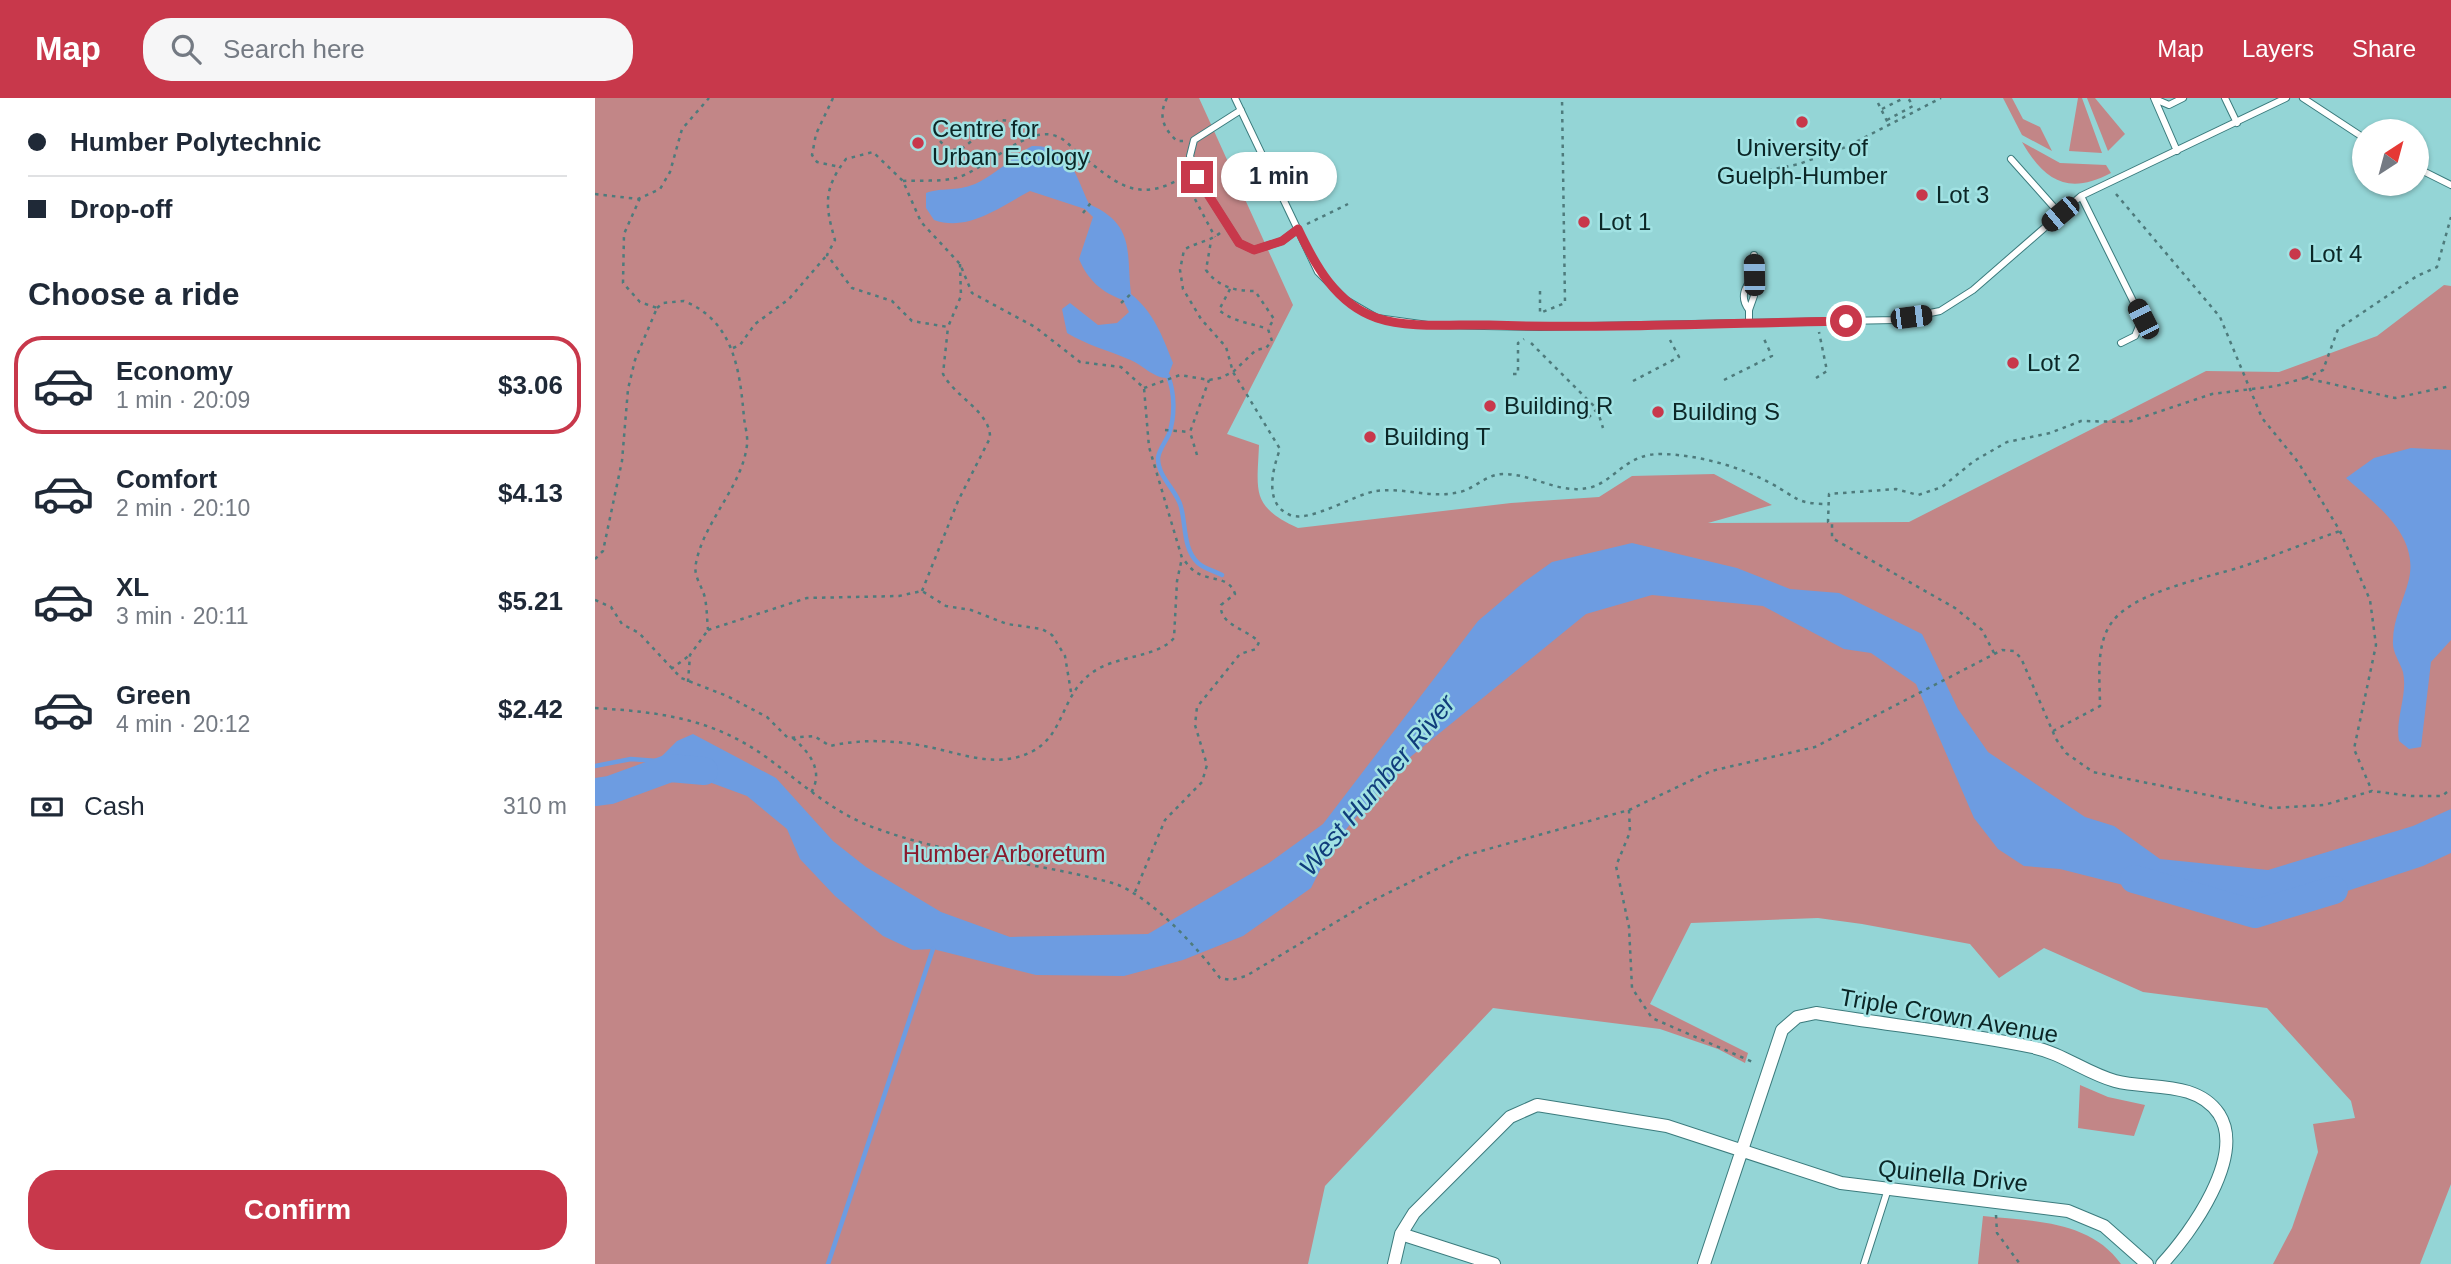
<!DOCTYPE html>
<meta charset="utf-8">
<style>
body{margin:0;font-family:Arial,sans-serif;background:#f6f6f7;color:#1f2937;height:100vh;display:flex;flex-direction:column;font-size:26px;white-space:nowrap}
*{box-sizing:border-box;margin:0}
p{font-size:23px;color:#747a83}
.icon{flex:none;width:38px;height:38px;fill:none;stroke:currentColor;stroke-width:2;stroke-linecap:round;stroke-linejoin:round}
.map{position:relative;flex:1;overflow:hidden}
.details{display:flex;flex-direction:column;background:#fff;width:595px}
.details>*{flex:none}
.banner{display:grid;align-content:center;height:154px;padding:0 28px;background:#fff}
.needle{width:46px;rotate:36deg}
.buttons{position:absolute;left:1757px;top:21px;display:grid;gap:14px}
.buttons a{display:grid;place-items:center;width:77px;height:77px;border-radius:50%;background:#fff;box-shadow:0 2px 5px #0004;font-size:35px}
.end{position:absolute;width:32px;height:32px;margin:-16px;border:9px solid #c8384b;background:#fff;box-shadow:0 0 0 4px #fff}
.from{border-radius:50%}
.bubble{position:absolute;height:49px;border-radius:24px;background:#fff;box-shadow:0 2px 5px #0004;font-size:23px;font-weight:700;line-height:49px;text-align:center}
.car{position:absolute;width:21px;height:42px;margin:-21px -10px;border-radius:9px;box-shadow:0 0 5px 2px #0007;background:linear-gradient(#222 24%,#8ab4d8 0 40%,#222 0 76%,#8ab4d8 0 86%,#222 0)}
.banner b{display:flex;align-items:center;gap:24px;height:66px;font-size:26px}
.banner b+b{border-top:2px solid #e0e1e3}
.banner i{width:18px;height:18px;background:#1f2937}
ul{padding:0;list-style:none}
li{display:flex;align-items:center;gap:21px;height:98px;margin:0 14px 10px;padding:0 14px;border:4px solid transparent;border-radius:28px}
li div{flex:1}
li b{display:block;font-size:26px}
li em{font-style:normal;font-weight:700}
li.selected{border-color:#c8384b}
li>.icon{width:63px;height:63px;stroke-width:1.5}
h2{padding:0 28px;font-size:32px;line-height:84px}
.pay{display:flex;align-items:center;gap:18px;height:77px;padding:0 28px;font-size:26px}
.pay p{margin-inline-start:auto}
.cta{display:flex;gap:14px;margin-top:auto;padding:14px 28px}
.cta a{flex:1;height:80px;border-radius:28px;background:#c8384b;color:#fff;font-size:28px;font-weight:700;line-height:80px;text-align:center}
header{display:flex;align-items:center;gap:42px;box-sizing:border-box;height:98px;padding:0 35px;background:#c8384b;color:#fff}
header strong{font-size:33px}
nav{display:flex;gap:38px;margin-inline-start:auto;font-size:24px}
.search{width:490px;height:63px;background:#f6f6f7;display:flex;align-items:center;gap:18px;box-sizing:border-box;padding:0 24px;border-radius:28px;color:#747a83;font-size:26px}
main{display:flex;flex:1;min-height:0}
.map>svg:first-child{display:block}
.green{fill:#c28687}
.water{fill:#6d9ce1}
.lines{fill:none;stroke-linecap:round;stroke-linejoin:round}
.stream{stroke:#6d9ce1;stroke-width:4.5}
.river{stroke:#6d9ce1;stroke-width:28}
.service-casing{stroke:#3b7b7d;stroke-width:8}
.minor-casing{stroke:#3b7b7d;stroke-width:14}
.path{stroke:#4e7b7c;stroke-width:2.5;stroke-dasharray:3.5 5;stroke-linecap:butt}
.service{stroke:#fff;stroke-width:6}
.minor{stroke:#fff;stroke-width:12}
.route{stroke:#c8384b;stroke-width:9}
.poi-dot{fill:#c8384b;stroke:#a1e2e3;stroke-width:2.5}
.labels{text-anchor:middle;stroke-width:5;stroke-linejoin:round;paint-order:stroke}
.poi-label{font-size:24px;fill:#0b2626;stroke:#a1e2e3;text-anchor:start}
.park-label{font-size:24px;fill:#8a1b2d;stroke:#a1e2e3}
.street-label{font-size:24px;fill:#0b2626;stroke:#a1e2e3}
.water-label{font-size:26px;font-style:italic;fill:#103d7b;stroke:#a1e2e3}
</style>
<header>
<strong>Map</strong>
<div class="search"><svg class="icon" aria-label="search" viewBox="0 0 24 24"><circle cx="10" cy="10" r="6"/><path d="M15 15l6 6"/></svg>Search here</div>
<nav><a>Map</a><a>Layers</a><a>Share</a></nav>
</header>
<main>
<section class="details">
<div class="banner">
<b><i class="from"></i>Humber Polytechnic</b>
<b><i></i>Drop-off</b>
</div>
<h2>Choose a ride</h2>
<ul>
<li class="selected"><svg class="icon" aria-label="car" viewBox="0 0 24 24"><path d="M5 17H2v-5l4-1 3-4h7l3 4 3 1v5h-3M9 17h6M6 11h13"/><circle cx="7" cy="17" r="2"/><circle cx="17" cy="17" r="2"/></svg><div><b>Economy</b><p>1 min · 20:09</p></div><em>$3.06</em></li>
<li><svg class="icon" aria-label="car" viewBox="0 0 24 24"><path d="M5 17H2v-5l4-1 3-4h7l3 4 3 1v5h-3M9 17h6M6 11h13"/><circle cx="7" cy="17" r="2"/><circle cx="17" cy="17" r="2"/></svg><div><b>Comfort</b><p>2 min · 20:10</p></div><em>$4.13</em></li>
<li><svg class="icon" aria-label="car" viewBox="0 0 24 24"><path d="M5 17H2v-5l4-1 3-4h7l3 4 3 1v5h-3M9 17h6M6 11h13"/><circle cx="7" cy="17" r="2"/><circle cx="17" cy="17" r="2"/></svg><div><b>XL</b><p>3 min · 20:11</p></div><em>$5.21</em></li>
<li><svg class="icon" aria-label="car" viewBox="0 0 24 24"><path d="M5 17H2v-5l4-1 3-4h7l3 4 3 1v5h-3M9 17h6M6 11h13"/><circle cx="7" cy="17" r="2"/><circle cx="17" cy="17" r="2"/></svg><div><b>Green</b><p>4 min · 20:12</p></div><em>$2.42</em></li>
</ul>
<div class="pay"><svg class="icon" aria-label="cash" viewBox="0 0 24 24"><path d="M3 7h18v10H3z"/><circle cx="12" cy="12" r="2"/></svg>Cash<p>310 m</p></div>
<div class="cta"><a>Confirm</a></div>
</section>
<div class="map">
<svg width="1856" height="1166" viewBox="0 0 1856 1166">
<rect width="100%" height="100%" fill="#94d5d6"/>
<!-- green -->
<path class="green" d="M0,0H604L698,207L632,336L664,347C662,395 656,408 703,430L916,405L1004,399L1037,378L1119,376L1177,407L1113,425L1314,424L1611,273L1684,274L1782,238L1849,187L1856,188V1086L1825,1166H1678L1697,1130L1723,1054L1718,1026L1760,1020L1756,1003L1672,910L1548,894L1449,850L1404,880L1375,846L1267,826L1223,820L1096,825L1055,906L1153,955L1150,965L1123,951L1065,931L898,910L730,1088L713,1166H0Z
M1408,0H1417L1428,21L1445,29L1457,53L1427,37Z
M1483,0H1487L1507,55L1474,53Z
M1492,0H1500L1530,36L1513,53Z
M1427,44L1465,65L1511,67L1516,75C1474,97 1450,84 1427,44Z
M1485,987L1513,999L1550,1007L1539,1038L1483,1030Z
M1388,1118C1436,1123 1495,1122 1526,1166H1383Z"/>
<!-- water -->
<path class="water" d="M437,48C475,47 480,76 494,106C541,127 531,154 536,196C559,215 567,237 578,265L572,280C558,280 547,266 533,261C512,252 492,247 472,235L467,211L475,205L503,227L522,225L534,214L528,202C506,194 493,182 484,161L498,119L490,111L435,93C405,109 373,134 339,122L331,110V95C347,89 360,94 380,86C400,77 417,59 437,48Z
M1816,350L1856,352V542L1836,564L1826,649L1814,651L1804,643C1800,620 1813,597 1808,574C1805,564 1797,554 1798,543C1798,521 1809,502 1814,481C1824,436 1780,406 1751,380L1779,360Z
M1037,445L1142,470L1195,491L1244,495L1327,536L1363,611L1393,654L1490,719L1519,728L1565,761L1673,772L1818,728L1856,711V755L1828,768L1722,803L1613,805L1575,792L1544,791L1465,771L1429,768L1403,751L1379,720L1321,586L1276,555L1249,551L1168,508L1057,497L991,516L803,669L737,748L716,790L648,838L588,862L529,878L441,877L338,851L318,852L288,838L240,798L205,761L192,731L152,698L95,677L71,673L62,663L82,643L98,636L181,680L238,743L271,769L346,814L415,839L553,836L674,765L728,726L883,523L929,484L957,464Z"/>
<g class="lines">
<!-- stream -->
<path class="stream" d="M573,278C580,295 580,319 574,336C570,345 564,351 563,360C563,380 582,392 586,409C591,427 588,451 603,465C610,471 619,473 627,477
M0,668L36,661L62,663
M233,1166L338,851"/>
<!-- river -->
<path class="river" d="M0,694L15,692L75,670L109,673
M1539,781L1660,816L1739,792"/>
<!-- service casing -->
<g class="service-casing">
<path id="service" d="M640,0L723,174L751,202L782,220L833,227L945,229L1300,222L1345,213L1378,192L1486,98L1691,0
M1559,0L1582,53
M1630,0L1642,25
M1708,0L1769,40
M1560,1L1574,7L1588,0
M646,12L599,42L595,58L602,79L644,145L659,152L687,143L703,131
M1416,61L1465,116
M1822,70L1856,87
M1486,98L1547,221L1540,238L1526,245
M1154,212C1144,199 1150,189 1159,177
M1154,225V212L1159,198V157
M1269,1166L1293,1091"/>
</g>
<!-- minor casing -->
<g class="minor-casing">
<path id="minor" d="M806,1136L899,1166
M799,1166L806,1136L819,1115L915,1019L942,1007L1072,1028L1246,1085L1473,1113L1509,1128L1552,1166
M1109,1166L1187,932L1202,919L1221,915C1292,927 1366,934 1437,949C1467,955 1491,975 1520,983C1554,992 1601,982 1624,1016C1651,1058 1596,1135 1567,1166"/>
</g>
<!-- path -->
<path class="path" d="M238,0L221,36L217,57L222,64L245,69
M572,0C563,18 568,30 582,43H588
M1283,5L1294,27
M1287,11L1309,0
M1292,22L1318,8L1313,0
M345,43L352,51L365,52L404,22L417,23L439,36
M1140,79L1204,66L1251,49L1346,0
M308,83C324,82 345,84 361,80C392,71 432,27 461,38C469,40 476,49 482,54C520,84 541,108 590,78
M592,86L620,139
M0,96L43,101L65,91L75,74L87,31L114,0
M1521,96L1625,219L1667,320L1703,364L1745,433L1775,502L1781,547L1759,651L1777,693
M45,100L29,136L28,185L45,204L62,210
M488,115L498,102
M712,126L753,106
M625,135C614,144 601,144 589,152L585,172L588,191L606,221L631,249L638,274L685,351C678,370 668,406 695,417C715,425 758,397 781,393C809,389 836,401 865,394C881,390 891,376 909,376C939,376 966,398 997,389C1022,381 1031,355 1068,356C1102,357 1144,368 1175,385C1202,399 1200,406 1233,406
M365,166L366,198L353,229L317,223L297,203L257,190L232,157L240,142C230,108 228,91 251,61L278,54L308,83L326,124L365,166L377,195L440,229L485,264L526,269L549,290
M635,191L624,212C638,224 656,225 673,231
M945,193V215L970,205L967,0
M526,205L537,195
M62,210L68,205L89,203C139,223 145,273 149,320C150,328 153,338 152,347C147,389 109,423 101,465C98,479 107,487 110,500C112,511 112,521 113,532
M936,245L1002,311L990,323
M138,250L145,247L160,226L194,201L232,157
M918,276H923V245L929,241
M1221,280L1232,273L1224,234
M1710,280L1728,272L1743,231L1822,178L1842,169L1856,119
M1129,282L1177,258L1169,241
M1038,283L1084,259L1075,242
M549,290L585,277L614,282L625,280L638,274L661,252L671,250L677,243L673,231L679,221L660,193C640,193 623,189 611,172L616,143
M1002,311L1008,330
M570,332L595,334
M602,357L595,334L614,282
M0,461L8,453L27,363L33,291L40,262L62,210
M327,493L363,403L395,340C396,314 360,299 348,276L353,229
M0,502L16,509L27,526L44,535L86,580L132,598L172,619L193,640L219,638L235,648C266,641 297,642 329,648C366,655 402,672 438,653C470,636 466,596 498,574C522,557 562,560 579,540L582,483L587,460L554,349L549,290
M113,532L212,500L304,498L327,493L351,508L376,512L412,526L447,531L457,537L470,558L476,594
M1399,555L1387,532L1360,510L1237,440V425L1233,424L1234,396L1301,391L1323,397L1347,389L1379,363L1412,344L1455,335L1486,323L1533,324L1617,296L1681,288L1710,280L1800,300L1856,288
M76,571L95,557
M93,584L95,557L113,532
M0,610C64,614 117,620 171,659C208,686 239,716 283,731C359,759 443,764 521,786C558,801 601,848 625,880L636,882L651,878L771,806L868,758L1034,712L1116,673L1220,649L1407,552L1419,553L1426,560L1461,641L1471,655L1498,674L1677,710L1729,707L1777,693L1816,698H1847L1856,691
M1458,633L1505,608C1505,582 1500,547 1517,524C1540,493 1612,480 1649,468C1681,457 1713,444 1745,433
M198,640C215,655 229,673 216,695
M1034,712L1035,734L1021,768L1034,829L1037,890L1057,920L1160,965
M540,794L570,722L607,684L612,667L600,627L602,609L645,556L661,551L664,544C652,531 624,527 626,507L640,496C634,477 614,484 599,473C595,470 591,464 587,460
M1401,1117L1402,1135L1425,1166"/>
<!-- service -->
<use href="#service" class="service"/>
<!-- minor -->
<use href="#minor" class="minor"/>
</g>
<g class="lines">
<!-- route -->
<path class="route" d="M602,79L644,145L659,152L687,143L703,131C720,167 741,206 782,220C814,231 860,226 894,227C1013,231 1132,225 1251,223"/>
</g>
<!-- markers -->
<g class="poi-dot">
<circle cx="1207" cy="24" r="7"/>
<circle cx="323" cy="45" r="7"/>
<circle cx="1327" cy="97" r="7"/>
<circle cx="989" cy="124" r="7"/>
<circle cx="1700" cy="156" r="7"/>
<circle cx="1418" cy="265" r="7"/>
<circle cx="895" cy="308" r="7"/>
<circle cx="1063" cy="314" r="7"/>
<circle cx="775" cy="339" r="7"/>
</g>
<g class="labels">
<!-- poi labels -->
<g class="poi-label">
<text x="337" y="39">Centre for<tspan x="337" dy="28">Urban Ecology</tspan></text>
<text x="1207" y="58" text-anchor="middle">University of<tspan x="1207" dy="28">Guelph-Humber</tspan></text>
<text x="1341" y="105">Lot 3</text>
<text x="1003" y="132">Lot 1</text>
<text x="1714" y="164">Lot 4</text>
<text x="1432" y="273">Lot 2</text>
<text x="909" y="316">Building R</text>
<text x="1077" y="322">Building S</text>
<text x="789" y="347">Building T</text>
</g>
<!-- park labels -->
<g class="park-label">
<text x="409" y="764">Humber Arboretum</text>
</g>
<!-- street labels -->
<g class="street-label">
<text transform="translate(1354 918) rotate(10)" y="8">Triple Crown Avenue</text>
<text transform="translate(1358 1078) rotate(6)" y="8">Quinella Drive</text>
</g>
<!-- water labels -->
<g class="water-label">
<text transform="translate(782 687) rotate(-50)" y="9">West Humber River</text>
</g>
</g>
</svg>
<div class="buttons">
<a><svg class="needle" viewBox="-14 -14 28 28"><path d="M0-13l5 13h-10z" fill="#e53935"/><path d="M0 13l5-13h-10z" fill="#747a83"/></svg></a>
</div>
<i class="end from" style="left:1251px;top:223px"></i>
<i class="end" style="left:602px;top:79px"></i>
<div class="bubble" style="left:626px;top:54px;width:116px">1 min</div>
<i class="car" style="left:1465px;top:116px;rotate:230deg"></i>
<i class="car" style="left:1159px;top:177px;rotate:359deg"></i>
<i class="car" style="left:1316px;top:219px;rotate:83deg"></i>
<i class="car" style="left:1548px;top:221px;rotate:333deg"></i>
</div>
</main>
